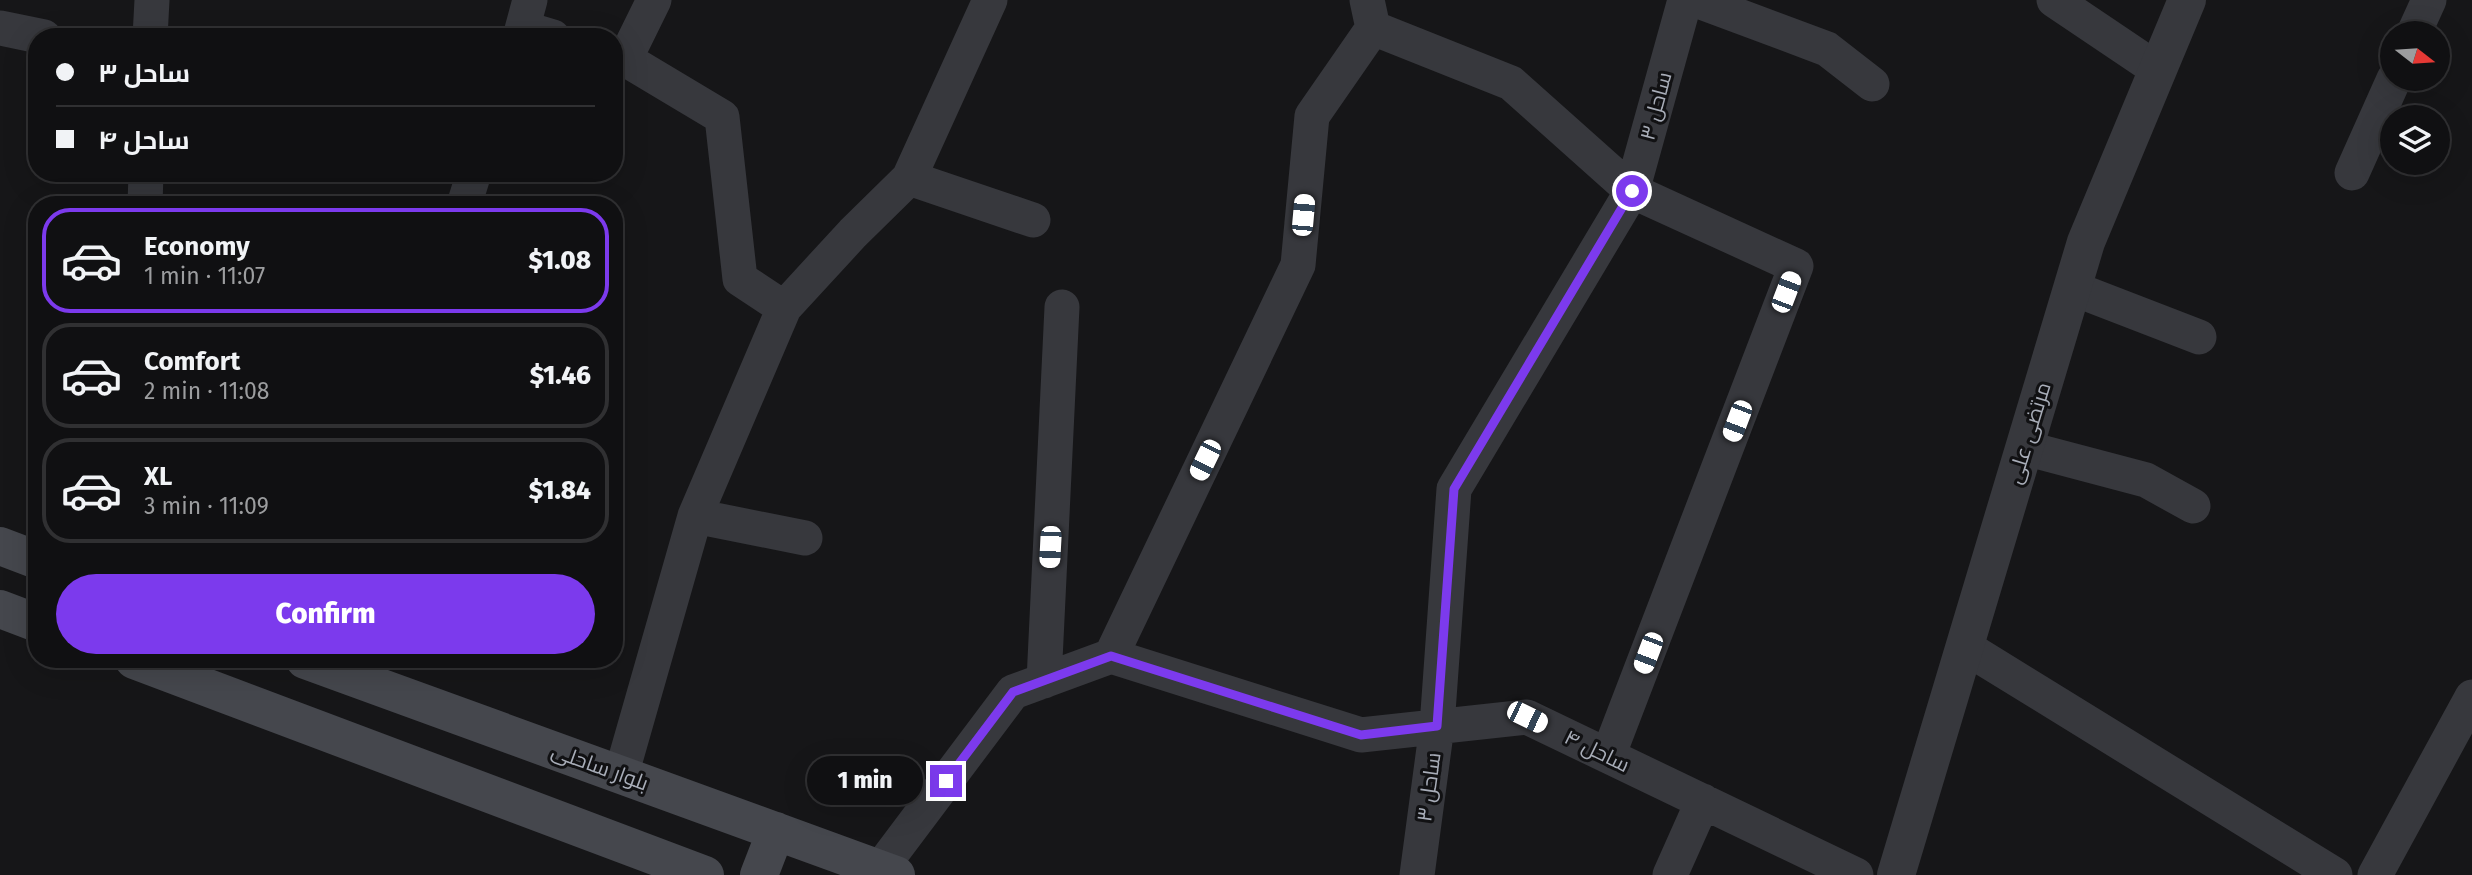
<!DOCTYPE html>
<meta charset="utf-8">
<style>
body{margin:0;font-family:"Fira Sans",Cairo,sans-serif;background:#19191b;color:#f1f3f6;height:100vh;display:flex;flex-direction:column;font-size:26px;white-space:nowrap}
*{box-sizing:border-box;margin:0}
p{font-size:23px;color:#9c9d9f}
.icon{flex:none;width:38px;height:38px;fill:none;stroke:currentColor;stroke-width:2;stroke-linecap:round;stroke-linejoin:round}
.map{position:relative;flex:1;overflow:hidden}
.sheet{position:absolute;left:28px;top:196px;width:595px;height:472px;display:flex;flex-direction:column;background:#101012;border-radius:28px;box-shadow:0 7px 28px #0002,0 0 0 2px #303032}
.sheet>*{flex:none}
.hud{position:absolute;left:28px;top:28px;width:595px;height:154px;border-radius:28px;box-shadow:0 7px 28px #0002,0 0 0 2px #303032;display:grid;align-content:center;height:154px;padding:0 28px;background:#101012}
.needle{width:46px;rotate:107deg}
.controls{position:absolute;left:2380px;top:21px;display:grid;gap:14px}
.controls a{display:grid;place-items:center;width:70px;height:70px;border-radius:50%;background:#101012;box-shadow:0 7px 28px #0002,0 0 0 2px #303032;font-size:35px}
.end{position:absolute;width:32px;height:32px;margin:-16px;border:9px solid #7c3aed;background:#fff;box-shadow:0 0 0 4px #fff}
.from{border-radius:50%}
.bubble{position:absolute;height:49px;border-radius:24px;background:#101012;box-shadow:0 7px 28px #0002,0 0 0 2px #303032;font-size:23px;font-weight:800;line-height:49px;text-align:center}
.car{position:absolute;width:21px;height:42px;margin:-21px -10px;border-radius:9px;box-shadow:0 0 5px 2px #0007;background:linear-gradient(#fff 24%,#345 0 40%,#fff 0 76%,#345 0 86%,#fff 0)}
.hud b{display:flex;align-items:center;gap:24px;height:66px;font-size:26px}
.hud b+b{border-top:2px solid #303032}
.hud i{width:18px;height:18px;background:#f1f3f6}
ul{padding:12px 0 0;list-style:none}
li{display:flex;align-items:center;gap:21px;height:105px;margin:0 14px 10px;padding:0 14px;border:4px solid #303032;border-radius:28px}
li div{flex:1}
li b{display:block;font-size:26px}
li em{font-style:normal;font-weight:800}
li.on{border-color:#7c3aed}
li>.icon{width:63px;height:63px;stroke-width:1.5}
.cta{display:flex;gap:14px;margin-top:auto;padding:14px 28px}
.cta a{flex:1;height:80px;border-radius:42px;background:#7c3aed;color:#fff;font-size:28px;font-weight:800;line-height:80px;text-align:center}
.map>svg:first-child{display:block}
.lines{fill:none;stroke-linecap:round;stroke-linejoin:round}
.minor{stroke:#37383d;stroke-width:35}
.tertiary{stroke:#37383d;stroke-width:38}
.secondary{stroke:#45474d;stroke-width:38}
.route{stroke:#7c3aed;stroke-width:9}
.labels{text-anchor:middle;stroke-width:6;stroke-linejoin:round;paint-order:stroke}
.street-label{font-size:21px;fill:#a8adb8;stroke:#111113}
</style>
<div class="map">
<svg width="2472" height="875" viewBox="0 0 2472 875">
<rect width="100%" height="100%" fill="#161618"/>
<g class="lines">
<!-- minor -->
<path class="minor" d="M1367,0L1373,28L1511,83L1632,191L1796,266L1608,756
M1696,0L1827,49L1872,84
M2054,0L2158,70
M0,28L44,37
M523,28L553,37
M2414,33L2429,0
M150,37L152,0
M520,37L530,0
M614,55L625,59L722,117L740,279L784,308
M625,59L654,0
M2352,173L2394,79
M909,178L1033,220
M145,205L146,173
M464,205L474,173
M2072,288L2199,337
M2025,448L2146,480L2193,506
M695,516L805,538
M1965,647L2335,875
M1111,656L1298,265L1312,116L1373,28
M1044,681L1062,307
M621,775L695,516L784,308L853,233L909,178L990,0
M880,869L1013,692L1111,656L1361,735L1527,717L1856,875
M1417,875L1437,726L1454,489L1632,191L1685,0
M1670,875L1703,801
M2375,875L2472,697"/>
<!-- tertiary -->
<path class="tertiary" d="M1896,875L2086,242L2187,0"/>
<!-- secondary -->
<path class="secondary" d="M0,546L37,560
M0,609L37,623
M134,660L705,875
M305,660L896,875
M759,875L776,831"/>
</g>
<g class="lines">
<!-- route -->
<path class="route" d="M946,781L1013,692L1111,656L1361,735L1437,726L1454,489L1632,191"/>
</g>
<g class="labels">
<!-- street labels -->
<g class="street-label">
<text transform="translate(1656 106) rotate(-75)" y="7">ساحل ۳</text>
<text transform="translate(2029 433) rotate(-73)" y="7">مرتضی علی</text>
<text transform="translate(1597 751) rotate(26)" y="7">ساحل ۴</text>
<text transform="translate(600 767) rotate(20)" y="7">بلوار ساحلی</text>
<text transform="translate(1429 787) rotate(-82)" y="7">ساحل ۳</text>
</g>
</g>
</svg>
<div class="controls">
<a><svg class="needle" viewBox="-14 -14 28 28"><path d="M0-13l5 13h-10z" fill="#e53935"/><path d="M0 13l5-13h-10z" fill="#9c9d9f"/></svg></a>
<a><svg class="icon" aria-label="layers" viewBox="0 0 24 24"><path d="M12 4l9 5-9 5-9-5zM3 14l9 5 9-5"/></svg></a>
</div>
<i class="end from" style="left:1632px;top:191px"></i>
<i class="end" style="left:946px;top:781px"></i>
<div class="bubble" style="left:807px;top:756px;width:116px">1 min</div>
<i class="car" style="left:1303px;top:215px;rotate:5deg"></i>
<i class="car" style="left:1786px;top:292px;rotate:21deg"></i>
<i class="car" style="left:1737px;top:421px;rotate:201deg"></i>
<i class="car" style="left:1205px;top:460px;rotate:206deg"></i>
<i class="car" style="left:1050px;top:547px;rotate:183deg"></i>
<i class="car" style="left:1648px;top:653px;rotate:201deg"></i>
<i class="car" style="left:1527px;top:717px;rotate:116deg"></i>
<div class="hud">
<b><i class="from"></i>ساحل ۳</b>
<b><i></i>ساحل ۴</b>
</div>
<section class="sheet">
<ul>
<li class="on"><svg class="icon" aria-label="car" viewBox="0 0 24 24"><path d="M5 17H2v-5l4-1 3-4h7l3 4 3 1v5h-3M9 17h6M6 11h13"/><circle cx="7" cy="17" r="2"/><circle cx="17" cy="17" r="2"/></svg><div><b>Economy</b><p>1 min · 11:07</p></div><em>$1.08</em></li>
<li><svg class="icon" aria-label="car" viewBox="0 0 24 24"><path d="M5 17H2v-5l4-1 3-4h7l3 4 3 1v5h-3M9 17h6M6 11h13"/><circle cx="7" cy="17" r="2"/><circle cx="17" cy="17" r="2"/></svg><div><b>Comfort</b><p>2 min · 11:08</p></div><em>$1.46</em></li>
<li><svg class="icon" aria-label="car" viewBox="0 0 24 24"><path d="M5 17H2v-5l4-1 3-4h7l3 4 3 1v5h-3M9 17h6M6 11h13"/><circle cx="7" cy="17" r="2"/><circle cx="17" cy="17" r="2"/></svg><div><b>XL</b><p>3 min · 11:09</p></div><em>$1.84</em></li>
</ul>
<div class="cta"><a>Confirm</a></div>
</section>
</div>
